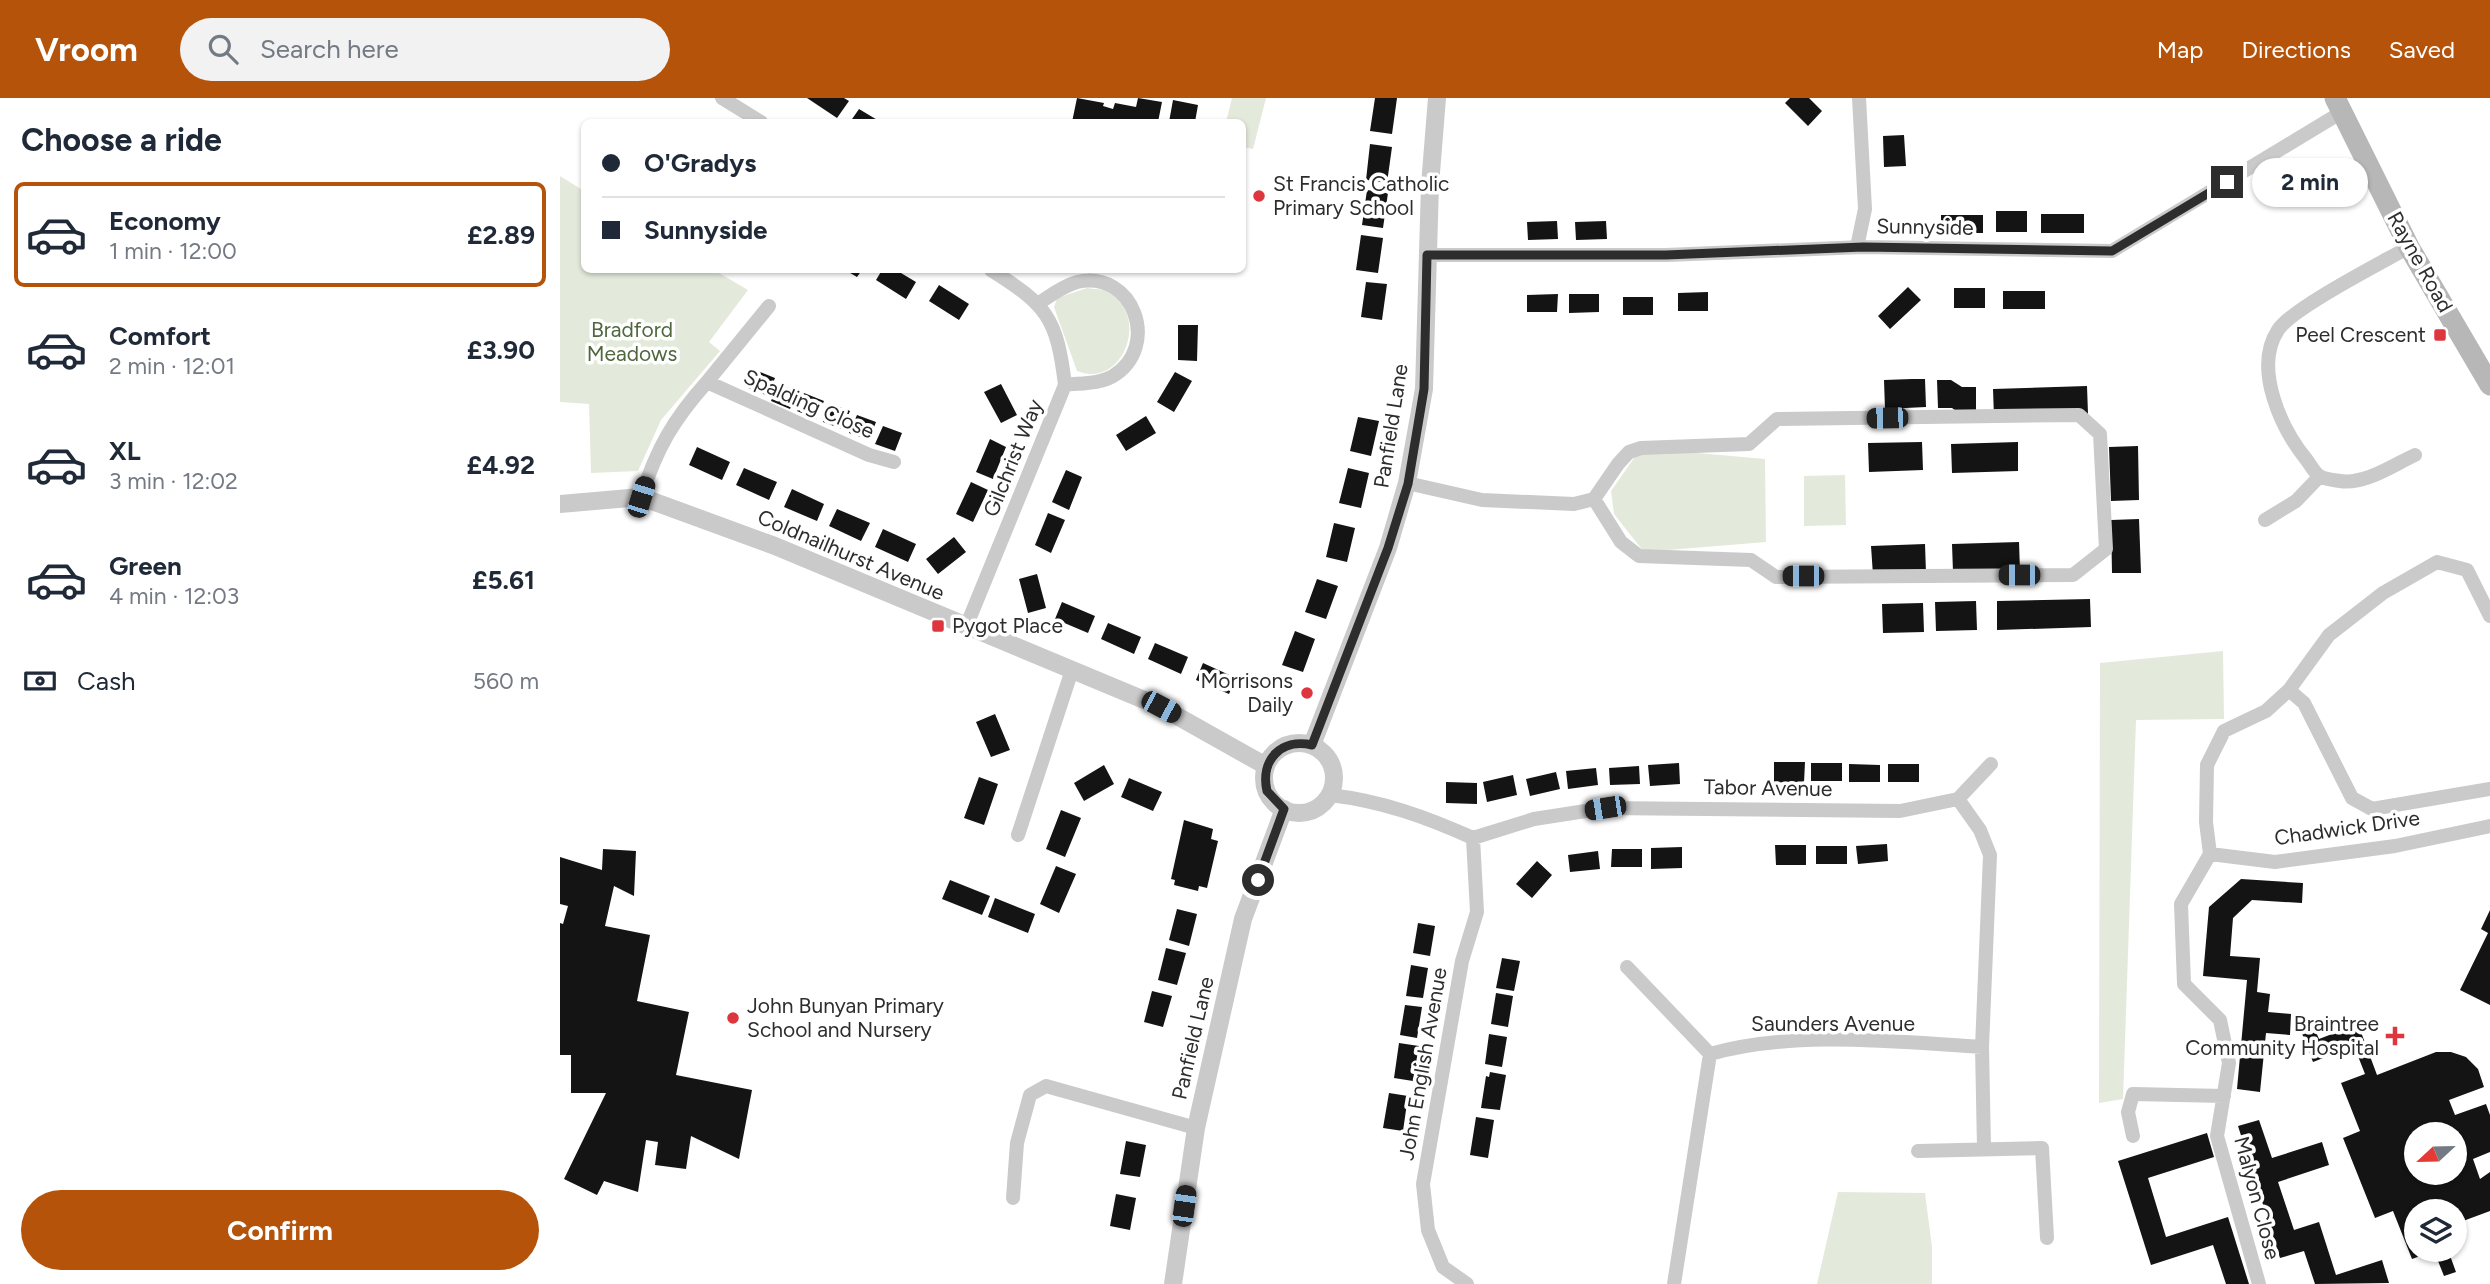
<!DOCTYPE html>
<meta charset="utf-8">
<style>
body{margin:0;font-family:Figtree,sans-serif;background:#f2f2f3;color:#1f2937;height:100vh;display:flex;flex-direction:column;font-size:26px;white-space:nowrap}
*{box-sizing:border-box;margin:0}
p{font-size:23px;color:#747a83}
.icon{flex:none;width:38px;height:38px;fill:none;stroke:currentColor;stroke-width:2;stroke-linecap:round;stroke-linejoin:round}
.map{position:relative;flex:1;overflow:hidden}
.panel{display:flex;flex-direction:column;background:#fff;width:560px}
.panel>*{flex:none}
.guide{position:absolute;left:21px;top:21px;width:665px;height:154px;border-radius:10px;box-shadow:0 2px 5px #0004;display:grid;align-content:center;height:154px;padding:0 21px;background:#fff}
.needle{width:46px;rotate:248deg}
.fabs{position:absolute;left:1844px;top:1024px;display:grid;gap:14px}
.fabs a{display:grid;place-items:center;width:63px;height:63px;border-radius:50%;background:#fff;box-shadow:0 2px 5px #0004;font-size:35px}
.end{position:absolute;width:32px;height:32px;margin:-16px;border:9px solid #2d2d2d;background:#fff;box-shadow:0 0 0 4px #fff}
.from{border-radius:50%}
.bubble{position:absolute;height:49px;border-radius:24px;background:#fff;box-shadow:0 2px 5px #0004;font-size:23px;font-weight:700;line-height:49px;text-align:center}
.car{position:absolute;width:21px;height:42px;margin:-21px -10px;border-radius:9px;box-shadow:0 0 5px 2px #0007;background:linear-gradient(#222 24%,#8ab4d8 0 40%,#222 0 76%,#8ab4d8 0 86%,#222 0)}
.guide b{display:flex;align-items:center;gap:24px;height:66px;font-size:26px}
.guide b+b{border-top:2px solid #e0e1e3}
.guide i{width:18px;height:18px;background:#1f2937}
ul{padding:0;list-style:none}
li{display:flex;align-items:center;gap:21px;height:105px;margin:0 14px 10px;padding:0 7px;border:4px solid transparent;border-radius:10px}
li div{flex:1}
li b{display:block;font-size:26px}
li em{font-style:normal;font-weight:700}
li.selected{border-color:#b45309}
li>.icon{width:63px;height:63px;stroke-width:1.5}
h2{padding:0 21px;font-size:32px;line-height:84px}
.pay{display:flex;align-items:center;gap:18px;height:77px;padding:0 21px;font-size:26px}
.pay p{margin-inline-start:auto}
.action{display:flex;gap:14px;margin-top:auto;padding:14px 21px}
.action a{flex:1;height:80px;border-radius:42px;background:#b45309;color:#fff;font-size:28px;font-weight:700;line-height:80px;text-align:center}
header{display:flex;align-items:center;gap:42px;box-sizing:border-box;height:98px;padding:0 35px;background:#b45309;color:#fff}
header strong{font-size:33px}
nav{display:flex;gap:38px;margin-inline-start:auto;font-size:24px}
.search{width:490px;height:63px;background:#f2f2f3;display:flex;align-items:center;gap:18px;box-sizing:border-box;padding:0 24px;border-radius:38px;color:#747a83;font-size:26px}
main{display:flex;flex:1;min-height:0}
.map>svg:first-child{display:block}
.green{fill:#e3eadb}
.building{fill:#141414;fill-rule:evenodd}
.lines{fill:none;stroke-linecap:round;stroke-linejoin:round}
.minor{stroke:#cacaca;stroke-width:14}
.tertiary{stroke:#cacaca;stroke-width:18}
.secondary{stroke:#b7b7b7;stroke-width:21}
.route{stroke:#2d2d2d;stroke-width:9}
.poi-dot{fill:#de363e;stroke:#fff;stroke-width:2.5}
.labels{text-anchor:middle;stroke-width:7;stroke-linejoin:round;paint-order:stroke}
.poi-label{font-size:21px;fill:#2d2d2d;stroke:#fff;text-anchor:start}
.street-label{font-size:21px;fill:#2d2d2d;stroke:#fff}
.park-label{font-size:21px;fill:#4f673d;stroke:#fff}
</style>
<header>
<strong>Vroom</strong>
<div class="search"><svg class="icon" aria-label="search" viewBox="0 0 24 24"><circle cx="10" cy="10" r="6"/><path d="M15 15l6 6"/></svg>Search here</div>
<nav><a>Map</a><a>Directions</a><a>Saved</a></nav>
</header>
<main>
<section class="panel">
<h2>Choose a ride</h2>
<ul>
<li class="selected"><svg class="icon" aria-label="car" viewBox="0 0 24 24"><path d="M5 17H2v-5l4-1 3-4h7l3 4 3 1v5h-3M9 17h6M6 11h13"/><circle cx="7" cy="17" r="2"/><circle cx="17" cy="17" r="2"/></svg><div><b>Economy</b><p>1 min · 12:00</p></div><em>£2.89</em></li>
<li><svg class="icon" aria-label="car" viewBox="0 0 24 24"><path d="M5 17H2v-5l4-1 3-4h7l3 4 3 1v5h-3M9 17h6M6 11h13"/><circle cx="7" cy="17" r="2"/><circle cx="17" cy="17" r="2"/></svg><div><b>Comfort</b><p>2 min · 12:01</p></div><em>£3.90</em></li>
<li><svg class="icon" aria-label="car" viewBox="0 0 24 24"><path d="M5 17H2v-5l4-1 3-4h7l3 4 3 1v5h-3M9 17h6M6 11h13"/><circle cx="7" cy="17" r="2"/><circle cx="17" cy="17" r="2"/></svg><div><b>XL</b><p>3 min · 12:02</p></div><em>£4.92</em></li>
<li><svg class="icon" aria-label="car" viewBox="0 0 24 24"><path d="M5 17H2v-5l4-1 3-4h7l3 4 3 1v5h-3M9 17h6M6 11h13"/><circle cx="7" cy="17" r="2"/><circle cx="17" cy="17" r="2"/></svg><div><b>Green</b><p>4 min · 12:03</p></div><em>£5.61</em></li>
</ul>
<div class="pay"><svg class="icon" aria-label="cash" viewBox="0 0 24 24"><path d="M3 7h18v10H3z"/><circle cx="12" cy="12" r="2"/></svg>Cash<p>560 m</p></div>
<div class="action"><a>Confirm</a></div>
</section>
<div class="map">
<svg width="1930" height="1186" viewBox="0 0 1930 1186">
<rect width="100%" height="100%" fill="#fff"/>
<!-- green -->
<path class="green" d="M672,0H706L693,51L683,49L682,24H666Z
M0,78L24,93V172H154L188,192L149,244L160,253L101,322L78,373L31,375L29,306L0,304Z
M527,190C533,191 543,191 548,194C591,217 563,292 517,273L494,209L497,200Z
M1081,350L1205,361L1206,444L1084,454L1054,416L1051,393Z
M1285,377L1286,427L1244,428V378Z
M1663,553L1664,621L1576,622L1563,1001L1539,1005L1540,565Z
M1278,1094L1365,1095L1372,1149V1186H1257Z"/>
<!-- building -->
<path class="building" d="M247,0H284L289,3L277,20Z
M517,0L544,5L543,8L553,11L555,5L576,9L578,0L602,4L598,24H512Z
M815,0H837L832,36L810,33Z
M1230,0H1249L1262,13L1248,28L1225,5Z
M613,2L638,7L635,24H609Z
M299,11L314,20L321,24H290Z
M1344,37L1346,68L1324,69L1323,38Z
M810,46L832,49L827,85L806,82Z
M807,92L828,95L823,130L802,127Z
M1436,113H1467V134H1436Z
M1481,116H1524V135H1481Z
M1381,117H1423V135H1381Z
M997,123L998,141L968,142L967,124Z
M1046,123L1047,141L1016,142L1015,124Z
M801,137L823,140L818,175L796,172Z
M285,172H302L297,179Z
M322,172H336L356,184L346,201L316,182Z
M806,184L827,186L822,222L801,219Z
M379,187L409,206L399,222L369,203Z
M1348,189L1361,202L1330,231L1318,218Z
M1394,190H1425V210H1394Z
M1443,193H1485V211H1443Z
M1148,194V213H1118V195Z
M998,196L997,214H967V197Z
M1009,196H1039V214L1009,215Z
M1063,199H1093V217H1063Z
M618,227H638L637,263L618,262Z
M195,272L215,280L208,298L188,290Z
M615,274L632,283L614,314L597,304Z
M1352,281H1365L1366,309L1325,311L1324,282Z
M1377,282H1391L1402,289H1416V318H1403L1392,310H1378Z
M218,286L238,293L230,311L211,303Z
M441,286L457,317L441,325L424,294Z
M1527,288L1528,316L1434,319L1433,291Z
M244,295L264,303L256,321L237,313Z
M270,305L290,313L282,331L263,324Z
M297,317L316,324L309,342L289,335Z
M586,318L596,335L566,353L556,337Z
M798,319L819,323L811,358L790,353Z
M323,328L342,335L335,353L315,346Z
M430,341L446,349L433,381L416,374Z
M1362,344L1363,372L1309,374L1308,345Z
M1458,344V373L1392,375L1391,346Z
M1578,348L1579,402L1551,403L1549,349Z
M137,349L170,364L162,382L129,367Z
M184,370L217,384L209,402L176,387Z
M788,370L809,375L801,410L779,405Z
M506,372L522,379L509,412L492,404Z
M411,384L428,392L413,424L396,416Z
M232,391L264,406L257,423L224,409Z
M277,411L310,425L301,443L269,428Z
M488,415L505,422L491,455L475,447Z
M1579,421L1581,475H1552L1551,422Z
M774,425L795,430L787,464L766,459Z
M323,431L356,446L348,464L315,449Z
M394,439L406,454L378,476L366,461Z
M1459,444L1460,473L1393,474L1392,446Z
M1365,446L1366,475L1313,477L1311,448Z
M477,476L486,510L468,515L459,481Z
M757,481L778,488L766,521L745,514Z
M1530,501L1531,529L1437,532V503Z
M1416,503L1417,532L1376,533L1375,504Z
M502,504L535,518L528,535L495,521Z
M1363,505L1364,534L1323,535L1322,506Z
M548,525L581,539L574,556L541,541Z
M735,533L755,541L743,574L722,567Z
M595,545L628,559L621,576L588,561Z
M643,565L676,580L669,596L636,582Z
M435,616L450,652L431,659L416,624Z
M1214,664H1245L1244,685L1214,684Z
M1119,665L1120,686L1090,688L1088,667Z
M1251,665H1282V683H1251Z
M1289,666L1320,667V684H1289Z
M1328,666H1359V684H1328Z
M544,667L554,686L524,703L514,685Z
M1079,668L1080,686L1050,687L1049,670Z
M1036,670L1038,687L1008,691L1006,673Z
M996,674L1000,691L970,698L966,681Z
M953,677L957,697L927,704L923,684Z
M419,679L438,686L424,727L404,720Z
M569,680L602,694L593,713L561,699Z
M886,684L917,685V706L886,705Z
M501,712L521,720L505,759L486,751Z
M624,722L653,731L651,741L658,743L647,790L639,788L638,793L614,787L615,782L611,781Z
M1327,746L1328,763L1298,766L1296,748Z
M1215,747H1246V767H1216Z
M1256,748H1287V766H1256Z
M1122,749V770L1091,771V750Z
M43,751L76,753L74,798L54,788L45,828L90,837L77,903L129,914L116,977L192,992L179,1061L131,1038L126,1071L95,1067L98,1044L86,1042L78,1094L44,1083L37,1097L4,1081L46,995H11V957H0V825L3,826L8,808L0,806V759L42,772Z
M1052,751H1082V769H1051Z
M1038,753L1040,771L1010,774L1008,757Z
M977,763L992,777L972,800L956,786Z
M496,768L516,776L499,815L480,806Z
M1681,781L1743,785L1742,805L1692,802L1673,820L1670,858L1700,860L1697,894L1710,896L1708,914L1731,916L1730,937L1706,935L1700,994L1677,991L1687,882L1643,878L1649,809Z
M390,782L430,798L422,817L382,801Z
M435,800L475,816L468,835L428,819Z
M617,811L637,816L629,848L609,842Z
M1930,812V907L1900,892L1928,835L1921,831Z
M858,825L875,828L870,858L853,855Z
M606,850L626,855L617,887L598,882Z
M942,860L960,863L954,893L936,890Z
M851,867L868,870L863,900L846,898Z
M592,893L612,898L603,929L584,924Z
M936,895L953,898L948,929L931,926Z
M845,907L862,909L857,940L840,937Z
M1750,920L1759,941L1798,926L1817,977L1876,954H1891L1906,959L1918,971L1924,989L1889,1002L1895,1017L1926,1006L1930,1017V1054L1913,1061L1920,1081L1930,1074V1113L1895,1126V1113H1857V1152H1888L1896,1174L1884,1178L1874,1153L1852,1161L1833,1113L1815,1120L1783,1040L1800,1033L1781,985L1805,976L1794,948L1753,964L1738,925ZM1857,1036H1895V1074H1857Z
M929,936L947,939L942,969L925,966Z
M839,945L859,948L853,983L834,980Z
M930,974L946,977L940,1012L921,1010L926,978L929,979Z
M829,995L848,998L843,1033L823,1030Z
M916,1019L934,1022L928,1060L910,1057Z
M1699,1022L1712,1060L1762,1044L1769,1067L1718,1084L1734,1132L1759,1124L1776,1177L1822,1162L1829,1185L1755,1186L1744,1153L1720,1160L1678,1028Z
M1647,1035L1654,1059L1588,1080L1606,1139L1668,1119L1689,1186H1666L1653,1147L1591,1167L1558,1063Z
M566,1043L586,1047L580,1079L560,1076Z
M556,1096L576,1100L570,1132L550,1128Z"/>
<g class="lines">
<!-- minor -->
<path class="minor" d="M162,0L201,24
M1297,149L1305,111L1299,0
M1849,149C1823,164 1732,210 1718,232C1693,270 1721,330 1746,361C1750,366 1754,374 1759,378C1764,381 1774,382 1780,383C1805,387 1833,367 1855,357
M867,157H1106L1303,149L1552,153L1782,14
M479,205C491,197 503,188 517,184C574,171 601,249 553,278C540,286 520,285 505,287
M147,284L209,208
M847,385L922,402L1014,406L1034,401L1058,366L1069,354L1081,350L1189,346L1217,321L1519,317L1540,336L1546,451L1513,477L1216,479L1191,462L1079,458L1061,444L1034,401
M81,399C97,350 113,322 147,284L309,357L334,364
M1705,422L1736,403L1760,378
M1930,518L1907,472L1877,464L1823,495L1769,537L1729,592L1706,613L1664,633L1647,667L1646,724L1650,756L1715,764L1835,748L1930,728
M406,529L505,287C497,220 487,207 431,172
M1729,592L1744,605L1792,700L1812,711L1930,691
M770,697C822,703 866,719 913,740L974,721L1045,710L1340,713L1398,701L1420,732L1430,757L1422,949L1424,1050
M1398,701L1431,666
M458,737L512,572
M1650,756L1621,806L1624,886L1660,922L1669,965L1657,1038L1699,1186
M1067,869L1150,956
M1573,1038L1568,1014L1573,996L1664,998
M1358,1053L1482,1050L1487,1140
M453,1100L457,1045L470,997L486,988L636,1030
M907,1186L883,1169L868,1132L863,1086L902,863L917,814L913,740
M1114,1186L1150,956C1232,932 1337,944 1422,949"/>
<!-- tertiary -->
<path class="tertiary" d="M0,406L81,399L215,448L601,609L706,668
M704 680a35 35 0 1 1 70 0a35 35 0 1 1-70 0Z
M752,647L828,450L847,385L864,291L870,87L877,0
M613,1186L636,1030L683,821L724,711"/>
<!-- secondary -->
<path class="secondary" d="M1775,0L1849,149L1930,287"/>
</g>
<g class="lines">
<!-- route -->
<path class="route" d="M698,782L724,711L707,693C700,662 721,640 752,647L828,450L848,386L864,291L867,157H1106L1303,149L1552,153L1667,84"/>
</g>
<!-- markers -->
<g class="poi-dot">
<circle cx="699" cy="98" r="7"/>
<rect x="1873" y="230" width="14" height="14" rx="3.5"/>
<rect x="371" y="521" width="14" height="14" rx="3.5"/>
<circle cx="747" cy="595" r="7"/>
<circle cx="173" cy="920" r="7"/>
<path d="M1831.5 927.5h7v7h7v7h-7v7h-7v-7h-7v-7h7z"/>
</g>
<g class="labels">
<!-- poi labels -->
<g class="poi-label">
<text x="713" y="93">St Francis Catholic<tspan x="713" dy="24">Primary School</tspan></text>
<text x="1866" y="244" text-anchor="end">Peel Crescent</text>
<text x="392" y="535">Pygot Place</text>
<text x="733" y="590" text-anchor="end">Morrisons<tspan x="733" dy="24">Daily</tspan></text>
<text x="187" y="915">John Bunyan Primary<tspan x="187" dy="24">School and Nursery</tspan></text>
<text x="1819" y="933" text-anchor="end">Braintree<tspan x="1819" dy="24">Community Hospital</tspan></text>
</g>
<!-- street labels -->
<g class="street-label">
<text transform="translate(1365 129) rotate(1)" y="7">Sunnyside</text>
<text transform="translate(1860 164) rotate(61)" y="7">Rayne Road</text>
<text transform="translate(249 306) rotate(24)" y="7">Spalding Close</text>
<text transform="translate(831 328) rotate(-81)" y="7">Panfield Lane</text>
<text transform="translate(453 360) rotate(-68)" y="7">Gilchrist Way</text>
<text transform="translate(291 457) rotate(23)" y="7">Coldnailhurst Avenue</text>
<text transform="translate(1208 690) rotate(1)" y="7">Tabor Avenue</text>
<text transform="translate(1787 730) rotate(-8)" y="7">Chadwick Drive</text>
<text x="1273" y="933">Saunders Avenue</text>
<text transform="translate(633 940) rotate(-77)" y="7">Panfield Lane</text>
<text transform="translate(863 966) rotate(-80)" y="7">John English Avenue</text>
<text transform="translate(1697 1100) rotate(75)" y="7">Malyon Close</text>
</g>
<!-- park labels -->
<g class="park-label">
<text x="72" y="239">Bradford<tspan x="72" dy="24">Meadows</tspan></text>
</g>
</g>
</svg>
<div class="fabs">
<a><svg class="needle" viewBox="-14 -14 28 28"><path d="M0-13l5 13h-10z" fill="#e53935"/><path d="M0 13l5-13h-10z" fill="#747a83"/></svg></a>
<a><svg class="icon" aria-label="layers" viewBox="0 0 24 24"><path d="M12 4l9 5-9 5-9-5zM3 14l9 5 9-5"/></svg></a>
</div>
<i class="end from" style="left:698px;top:782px"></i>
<i class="end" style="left:1667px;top:84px"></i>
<div class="bubble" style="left:1692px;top:60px;width:116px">2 min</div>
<i class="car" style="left:1327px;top:320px;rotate:269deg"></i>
<i class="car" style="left:81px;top:399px;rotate:17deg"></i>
<i class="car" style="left:1459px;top:477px;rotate:270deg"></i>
<i class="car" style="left:1243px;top:478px;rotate:270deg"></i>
<i class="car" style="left:601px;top:609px;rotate:118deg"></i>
<i class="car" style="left:1045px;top:710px;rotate:261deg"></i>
<i class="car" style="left:624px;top:1108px;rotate:8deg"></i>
<div class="guide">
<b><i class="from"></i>O'Gradys</b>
<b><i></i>Sunnyside</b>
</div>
</div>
</main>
